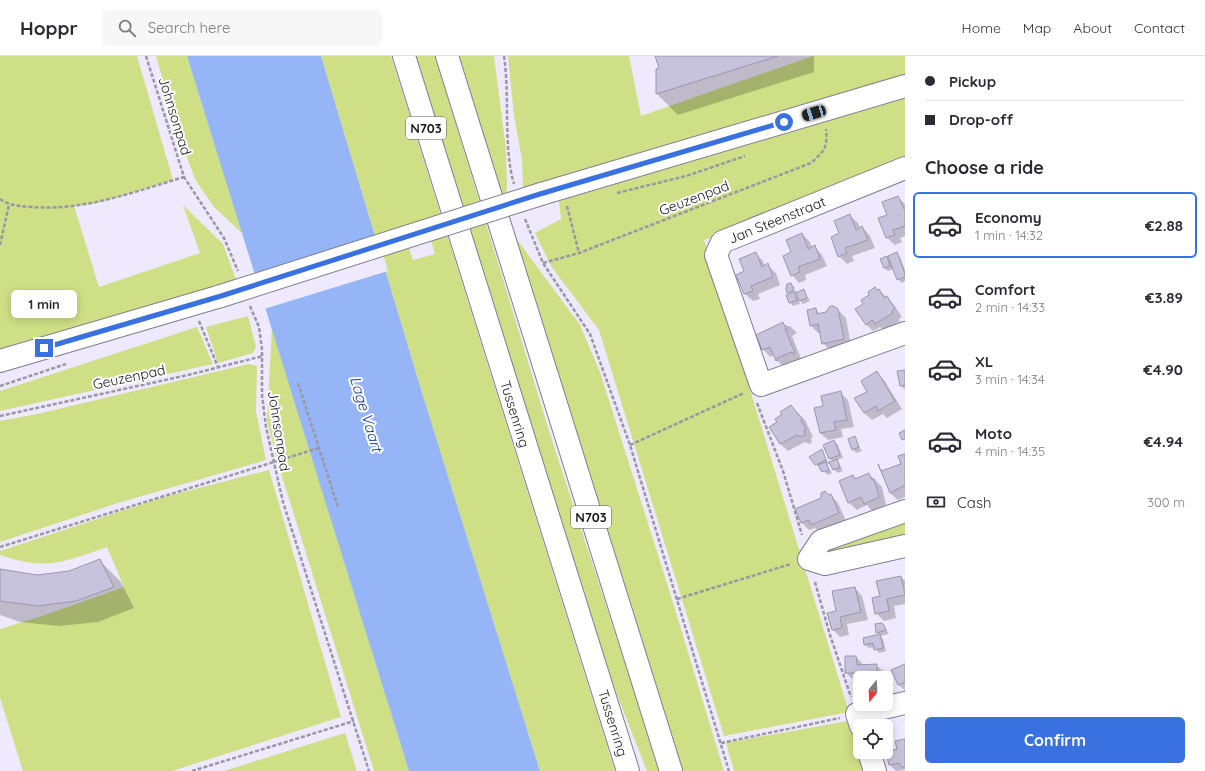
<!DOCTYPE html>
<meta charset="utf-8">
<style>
body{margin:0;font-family:Quicksand,sans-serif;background:#f7f7f7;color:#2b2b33;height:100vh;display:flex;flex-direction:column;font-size:15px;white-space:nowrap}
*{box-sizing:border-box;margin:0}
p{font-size:13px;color:#7c7c81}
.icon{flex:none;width:22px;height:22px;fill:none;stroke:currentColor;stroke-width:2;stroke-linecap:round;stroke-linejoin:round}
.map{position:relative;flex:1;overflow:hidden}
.panel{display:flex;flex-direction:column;background:#fff;width:300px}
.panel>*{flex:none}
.hud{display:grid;align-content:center;height:88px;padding:0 20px;background:#fff}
.needle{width:26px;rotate:198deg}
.fabs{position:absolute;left:853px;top:615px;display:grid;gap:8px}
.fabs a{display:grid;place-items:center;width:40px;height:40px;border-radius:6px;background:#fff;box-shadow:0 2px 10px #0003;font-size:20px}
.end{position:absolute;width:18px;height:18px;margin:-9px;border:5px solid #3971e0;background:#fff;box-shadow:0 0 0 2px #fff}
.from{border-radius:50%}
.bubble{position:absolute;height:28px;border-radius:6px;background:#fff;box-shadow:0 2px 10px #0003;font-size:13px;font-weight:700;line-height:28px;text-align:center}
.car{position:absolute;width:12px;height:24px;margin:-12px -6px;border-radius:5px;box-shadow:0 0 3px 1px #0007;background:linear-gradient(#222 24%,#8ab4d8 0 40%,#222 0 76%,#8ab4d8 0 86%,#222 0)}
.hud b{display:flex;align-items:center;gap:14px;height:38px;font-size:15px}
.hud b+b{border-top:1px solid #e1e1e2}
.hud i{width:10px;height:10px;background:#2b2b33}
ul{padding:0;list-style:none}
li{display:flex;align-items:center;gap:12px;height:66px;margin:0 8px 6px;padding:0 12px;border:2px solid transparent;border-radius:6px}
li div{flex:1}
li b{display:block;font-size:15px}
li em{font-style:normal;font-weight:700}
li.active{border-color:#3971e0}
li>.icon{width:36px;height:36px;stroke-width:1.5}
h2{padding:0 20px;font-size:18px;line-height:48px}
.pay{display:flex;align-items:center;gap:10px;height:44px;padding:0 20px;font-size:15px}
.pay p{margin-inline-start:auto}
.primary-button{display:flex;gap:8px;margin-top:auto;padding:8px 20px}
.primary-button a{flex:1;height:46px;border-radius:6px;background:#3971e0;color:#fff;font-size:16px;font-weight:700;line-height:46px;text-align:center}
header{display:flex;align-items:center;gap:24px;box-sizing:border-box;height:56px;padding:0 20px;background:#fff;border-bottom:1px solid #e1e1e2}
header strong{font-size:19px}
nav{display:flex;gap:22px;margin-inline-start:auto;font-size:14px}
.search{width:280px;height:36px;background:#f7f7f7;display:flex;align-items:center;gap:10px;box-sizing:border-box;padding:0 14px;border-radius:6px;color:#7c7c81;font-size:15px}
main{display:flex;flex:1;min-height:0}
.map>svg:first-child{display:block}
.green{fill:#cfdf86;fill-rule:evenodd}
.water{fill:#96b5f7}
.pier{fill:#efe9fd}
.shadow{fill:#0003;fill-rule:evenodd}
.building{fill:#c8c3dc;stroke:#9a96ae}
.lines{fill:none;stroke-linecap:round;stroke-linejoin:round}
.minor-casing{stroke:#827b92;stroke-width:24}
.highway-casing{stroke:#827b92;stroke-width:24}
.path{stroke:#9b96a6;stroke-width:2.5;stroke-dasharray:4 2;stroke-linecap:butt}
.minor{stroke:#fff;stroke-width:22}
.highway{stroke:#fff;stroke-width:22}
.minor-bridge-casing{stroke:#827b92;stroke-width:24;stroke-linecap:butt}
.minor-bridge{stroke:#fff;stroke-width:22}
.route{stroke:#3971e0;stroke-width:5}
.labels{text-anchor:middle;stroke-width:4;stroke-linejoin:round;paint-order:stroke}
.shield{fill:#fff;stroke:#5d5b62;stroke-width:1}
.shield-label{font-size:13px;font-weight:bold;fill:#18151e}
.street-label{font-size:14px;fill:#18151e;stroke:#fff}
.water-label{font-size:15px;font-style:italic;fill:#193b97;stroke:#fff}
</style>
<header>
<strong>Hoppr</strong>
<div class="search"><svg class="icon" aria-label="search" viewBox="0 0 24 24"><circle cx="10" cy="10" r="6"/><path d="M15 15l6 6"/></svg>Search here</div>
<nav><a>Home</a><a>Map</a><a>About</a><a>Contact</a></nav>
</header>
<main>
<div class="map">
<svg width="905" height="715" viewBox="0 0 905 715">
<rect width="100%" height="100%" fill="#efe9fd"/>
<!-- green -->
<path class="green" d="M0,0H137L173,124L94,148L74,150L99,231L200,197L183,149L223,188L236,223L0,297Z
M156,0H187L243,178L214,151L196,125L179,81Z
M321,0H391L615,715H540L423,340ZM425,165L435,198L413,204L402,172Z
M415,0H435L550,378L660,715H647L590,570Z
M456,0H494L506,93L507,137L502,139Z
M508,0H629L641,60L813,0H905V19L523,133L522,103L514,60Z
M905,42V105L704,184L849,656L724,680L599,274L551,210L535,177L561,163L559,145Z
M516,182L580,269L600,316L671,540L724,715H682Z
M248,260L256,291L253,297L218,307L206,271Z
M197,271L213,308L0,355V335Z
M272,271L409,715H374L276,401L267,364Z
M249,308L257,310L256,356L266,404L118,447L0,486V365L37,358Z
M269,414L341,661L172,715H23L0,642V573L45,559L124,531L107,491C64,506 46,515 0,499V495L164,441Z
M905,460V486L827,504V490Z
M853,664L860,685V696L870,715H734L726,687Z
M345,677L357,715H224Z"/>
<!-- water -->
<path class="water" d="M187,0H321L423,340L540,715H409Z"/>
<!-- pier -->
<path class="pier" d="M378,180L388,215L264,253L254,219Z"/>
<!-- shadow -->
<path class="shadow" d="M656,0H814V16L678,59L657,38V13L660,12Z
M898,141L905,148V180L900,182L902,186L895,189L887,182L888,160Z
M850,160L858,167L860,173L863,172L870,180L875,192L852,200L854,205L847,208L839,200Z
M802,178L810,186L812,192L815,191L822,199L827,210L805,219L806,224L799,227L792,219V197Z
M755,197L763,205L765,211L768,210L776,217L780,229L758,238L760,243L753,245L745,238L738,219L746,216Z
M897,198L900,201L905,214V225L902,227L898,223L894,213L888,215L884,212L886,201L892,207Z
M791,228L795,232L789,235V237L796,234L797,237L804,235L810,245L803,248L797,242L800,248L793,250L790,247L791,239L788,236ZM797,237L800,244L794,238Z
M879,234L894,249L902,261L899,263L900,265L884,274L880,271L873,275L866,268L865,248L870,239Z
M816,254L820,258L838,254L846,262L851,290L831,295L823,287L821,277H818L811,270Z
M783,267L787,271L790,270L797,277L792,280L802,305L800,303L784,309V312L777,304L775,299L770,301L763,293Z
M905,315V334L901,330Z
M877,317L884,324L902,353L887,362L883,358L872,364L864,357Z
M841,337L848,344L854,371L841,373L843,381L828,384L820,377L824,351Z
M791,350L805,364L813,381L811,382L812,386L809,388L805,386L788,395L780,388L770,372L778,367Z
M854,382L862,395L856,397L853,393Z
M834,385L838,389L843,402L837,404L843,415L837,417L831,407L827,409L832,417L828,419L816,408L821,394L829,407L833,406L830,402Z
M905,399V441L898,444L890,437L882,416L901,407Z
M869,418L882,431L886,449L872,455L867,449L857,454L849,447L841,425L853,420L856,424Z
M831,439L838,447L846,465L819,476L815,472L809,474L801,466Z
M100,505L121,526L134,552L98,566L59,570L20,566L0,559V514L37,520L69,516Z
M901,521L905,525V548L894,550L896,562L884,565L876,557L880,541Z
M855,532L862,540L868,564L847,568L849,579L840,581L833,574L837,556Z
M884,570L889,578L880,580L883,583L886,595L879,597L875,591L869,592L865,589L864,583L880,579L877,576Z
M856,601L864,609H876L884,616V622H860V643L858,624H854L846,617Z
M905,609V635L898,628Z
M905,684V714L896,715L889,708Z"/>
<!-- building -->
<path class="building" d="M655,0H778L656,38V13L659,12Z
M898,140L905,155V170L893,174L895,179L886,182L878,162L887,159L882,146Z
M850,158L856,174L862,170L868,184L845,192L847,197L838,201L831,181L839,177L834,165Z
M802,177L808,193L815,189L820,203L798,211L800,216L791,220L783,200L791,196L786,184Z
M756,196L762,211L768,207L773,221L751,230L753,235L744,238L736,219L744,215L739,203Z
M897,196L905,218V221L897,224L888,200Z
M887,200L890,210L884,212L880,203Z
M791,227L794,234L787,237L786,233L787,228Z
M875,231L877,234L879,233L884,242L887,240L895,253L892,255L893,257L875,268L872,264L866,269L855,253L863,248L861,244L869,239L868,236Z
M804,233L807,242L799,245L796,237Z
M794,236L797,244L789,247L786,239Z
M830,250H834L838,253L844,283L822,288L818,268L810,270L807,254L816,252L817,258L826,256Z
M783,266L785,271L787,270L788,272L785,273L795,297L793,298L792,296L777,302L778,304L776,305L770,291L762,294L756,279Z
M905,314V329L900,330L897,315Z
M877,315L895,345L878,355L876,350L864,357L854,342L867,336L861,325Z
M841,335L847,364L834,366L836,374L820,377L814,352L823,350L821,340Z
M791,349L802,363L801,364L806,373L804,374L805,379L801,381L797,379L780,388L769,371L777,366L775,363L782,358L780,356Z
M905,374V383L902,384L899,377Z
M855,380L859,391L852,394L848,383Z
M834,384L840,399L829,403L823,389Z
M822,393L826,404L815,409L809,401Z
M905,398V429L890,437L878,408L881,415L901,408L898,400Z
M837,403L840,411L833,414L829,406Z
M826,406L829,414L824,416L821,415L818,409Z
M869,417L872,424L874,423L879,441L864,448L861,441L848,447L839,425L853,419L855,423Z
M825,435L829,439L831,438L839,457L811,469L809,464L801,467L795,453L821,442V437Z
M100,503L114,531L76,545L38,550L0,545V513L37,519L69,515Z
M901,520L905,539L887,543L889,555L875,558L872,542L880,540L876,525Z
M855,531L861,556L840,561L842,572L832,574L827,557L836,555L832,535Z
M882,567L884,569L886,574L876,577L875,568Z
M880,578L883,592L874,594L873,587L864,589L863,582Z
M845,600H856L857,609L877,608V622H860V642H857L856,617H845Z
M905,608V626L898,629L891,614Z
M905,683V711H901L899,707L889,709L886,696L897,693L895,685Z"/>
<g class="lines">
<!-- minor casing -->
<g class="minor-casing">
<path id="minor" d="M905,112L722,186L716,199L761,329L905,277
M541,138L905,30
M0,305L221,240
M905,455L821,485L809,503L825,508L905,490
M861,670L857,658L905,647
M869,696L875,715"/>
</g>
<!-- highway casing -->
<g class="highway-casing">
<path id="highway" d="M404,0L628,715
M447,0L671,715"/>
</g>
<!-- path -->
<path class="path" d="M146,0L184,121L224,182L238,215
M504,0C510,41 503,90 514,128
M617,137L686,120L745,100
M0,143C10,150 20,150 32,151C84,155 134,136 184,121
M567,150L579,197
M525,163L543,207L590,278L630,389L729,715
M0,189L9,149
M543,207L579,197L811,107C824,95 828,92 826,73
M250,250L259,271L262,294V339L266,371L283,446L369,715
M199,265L218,311
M298,327L338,451
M0,330L66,308
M757,347L783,415L802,479
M0,360L188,319L263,300
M630,389L744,337
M0,491L319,392
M815,526L830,579L851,641
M677,543L791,508
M721,687L840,662
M192,715L354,665"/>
<!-- minor -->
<use href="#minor" class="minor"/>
<!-- highway -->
<use href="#highway" class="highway"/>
<!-- minor-bridge casing -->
<g class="minor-bridge-casing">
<path id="minor-bridge" d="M221,240L541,138"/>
</g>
<!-- minor-bridge -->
<use href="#minor-bridge" class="minor-bridge"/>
</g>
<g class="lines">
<!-- route -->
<path class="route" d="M44,292L221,240L540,138L784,66"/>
</g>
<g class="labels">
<!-- shield labels -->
<g class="shield">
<rect x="406" y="61" width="40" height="22" rx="3"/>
<rect x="571" y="450" width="40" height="22" rx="3"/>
</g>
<g class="shield-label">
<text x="426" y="77">N703</text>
<text x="591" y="466">N703</text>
</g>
<!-- street labels -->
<g class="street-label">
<text transform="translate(175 60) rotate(73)" y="5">Johnsonpad</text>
<text transform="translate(694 142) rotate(-21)" y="5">Geuzenpad</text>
<text transform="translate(777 164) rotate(-22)" y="5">Jan Steenstraat</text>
<text transform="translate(129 321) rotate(-12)" y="5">Geuzenpad</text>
<text transform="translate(515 358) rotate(73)" y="5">Tussenring</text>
<text transform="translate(279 375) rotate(81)" y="5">Johnsonpad</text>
<text transform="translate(613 667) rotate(73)" y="5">Tussenring</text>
</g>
<!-- water labels -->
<g class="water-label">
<text transform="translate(366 358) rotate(73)" y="5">Lage Vaart</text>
</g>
</g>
</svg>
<div class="fabs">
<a><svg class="needle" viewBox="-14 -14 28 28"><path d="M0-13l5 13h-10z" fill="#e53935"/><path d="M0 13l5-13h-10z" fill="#7c7c81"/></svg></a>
<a><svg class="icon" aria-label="locate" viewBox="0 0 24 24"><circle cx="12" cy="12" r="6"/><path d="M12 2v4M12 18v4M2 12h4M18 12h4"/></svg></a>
</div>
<i class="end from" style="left:784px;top:66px"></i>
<i class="end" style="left:44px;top:292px"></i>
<div class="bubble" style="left:11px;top:234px;width:66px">1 min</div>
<i class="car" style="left:814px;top:57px;rotate:254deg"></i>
</div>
<section class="panel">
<div class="hud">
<b><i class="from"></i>Pickup</b>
<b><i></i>Drop-off</b>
</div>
<h2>Choose a ride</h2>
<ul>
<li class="active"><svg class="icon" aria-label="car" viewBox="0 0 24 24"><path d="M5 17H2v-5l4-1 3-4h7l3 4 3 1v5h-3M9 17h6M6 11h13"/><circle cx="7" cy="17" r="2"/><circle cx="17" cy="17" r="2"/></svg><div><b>Economy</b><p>1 min · 14:32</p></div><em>€2.88</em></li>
<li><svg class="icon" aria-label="car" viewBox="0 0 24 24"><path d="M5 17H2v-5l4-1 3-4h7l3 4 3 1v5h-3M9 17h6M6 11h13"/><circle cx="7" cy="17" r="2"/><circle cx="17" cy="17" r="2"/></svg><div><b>Comfort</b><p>2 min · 14:33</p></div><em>€3.89</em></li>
<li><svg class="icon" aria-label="car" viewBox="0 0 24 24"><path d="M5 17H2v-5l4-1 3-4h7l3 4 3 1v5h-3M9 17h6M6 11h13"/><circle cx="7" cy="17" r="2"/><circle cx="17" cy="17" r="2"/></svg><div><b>XL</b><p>3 min · 14:34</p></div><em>€4.90</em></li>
<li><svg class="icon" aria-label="car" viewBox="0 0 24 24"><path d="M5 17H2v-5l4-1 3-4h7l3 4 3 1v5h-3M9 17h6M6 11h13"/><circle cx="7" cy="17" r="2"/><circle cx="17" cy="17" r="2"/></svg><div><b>Moto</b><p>4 min · 14:35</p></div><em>€4.94</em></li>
</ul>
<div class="pay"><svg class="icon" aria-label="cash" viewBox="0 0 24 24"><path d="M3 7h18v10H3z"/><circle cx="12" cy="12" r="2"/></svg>Cash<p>300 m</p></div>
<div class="primary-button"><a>Confirm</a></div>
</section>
</main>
